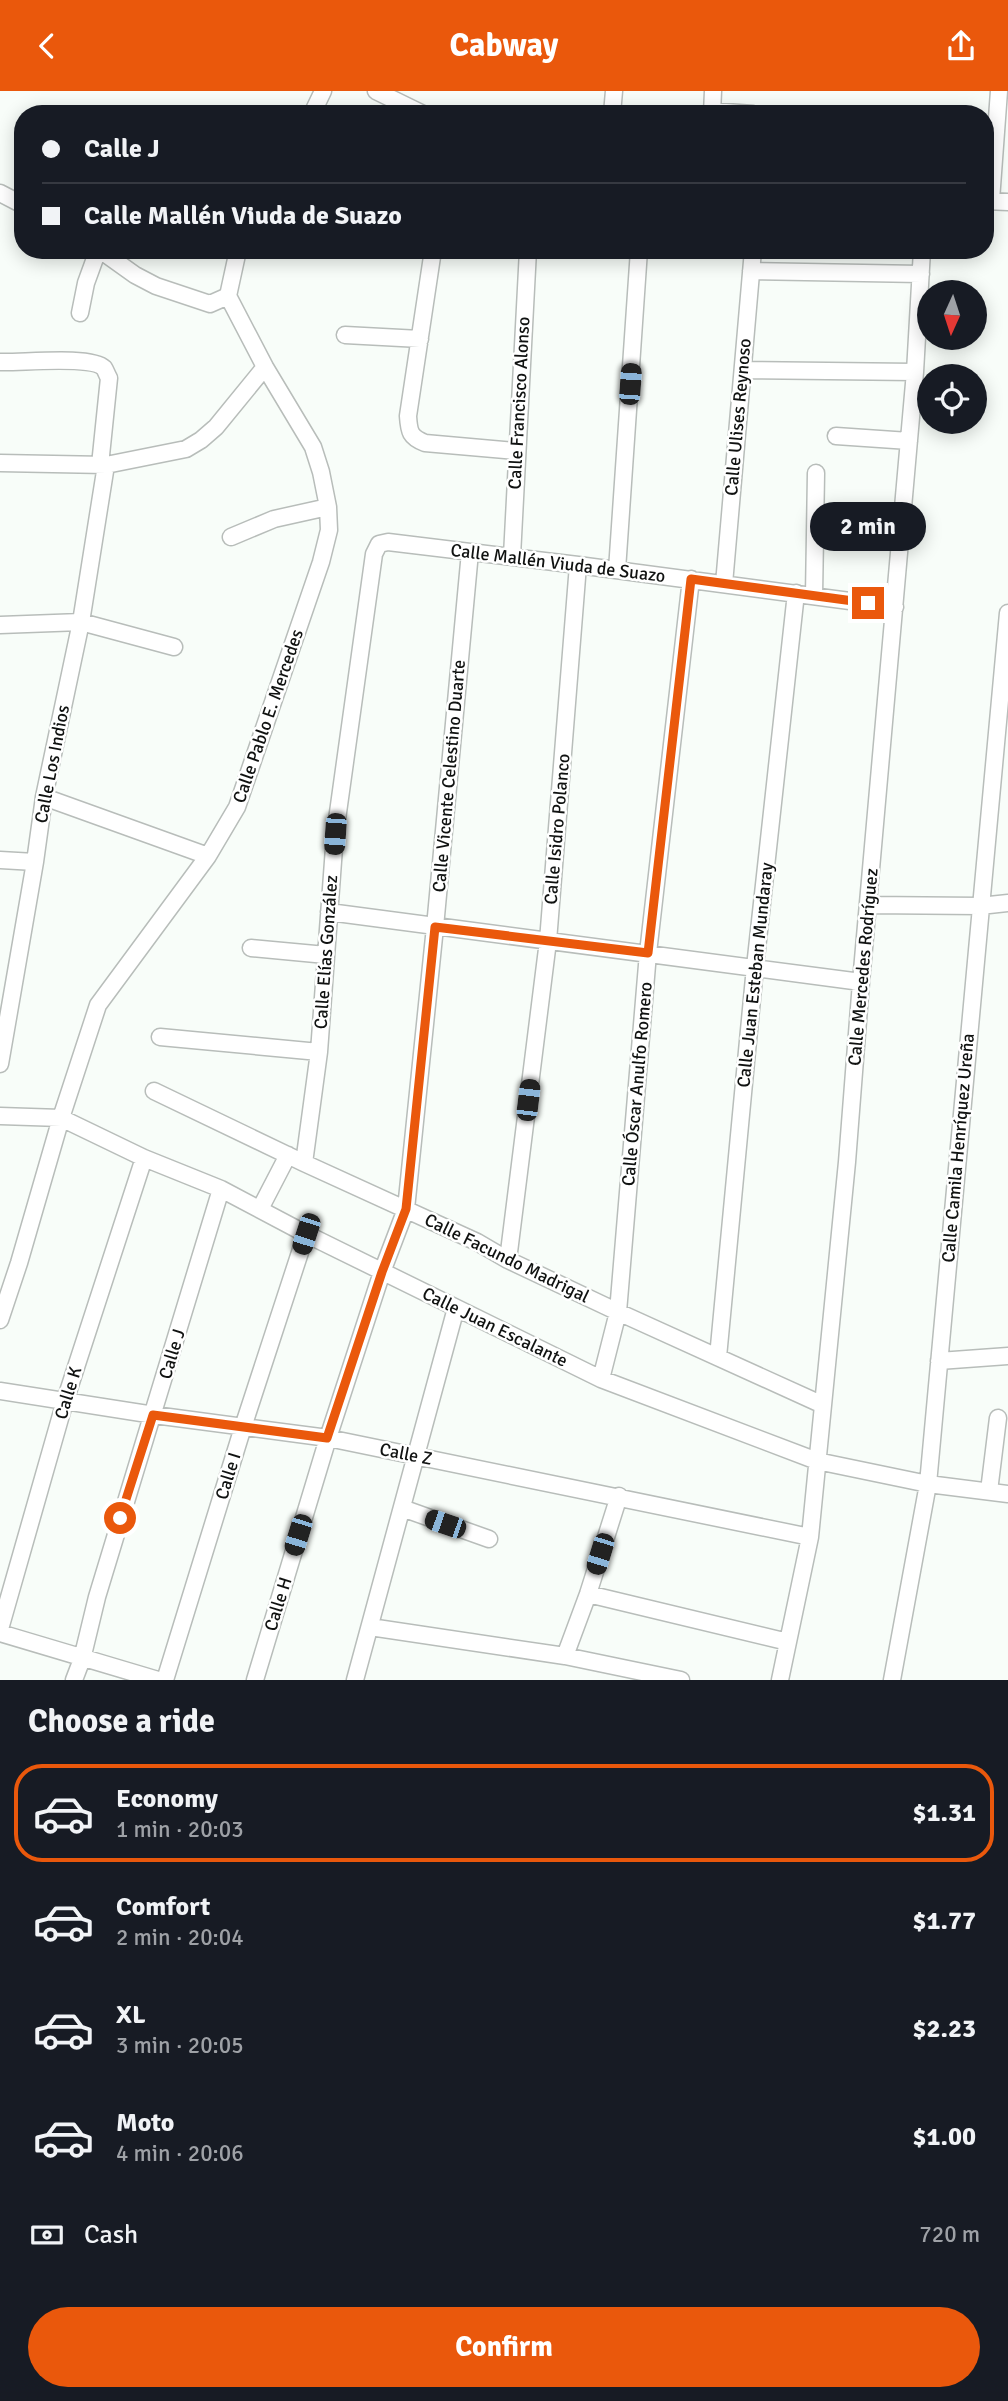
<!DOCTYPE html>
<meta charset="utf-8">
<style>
body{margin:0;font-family:Signika,sans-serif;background:#20242c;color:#f1f3f6;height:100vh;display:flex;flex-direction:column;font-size:26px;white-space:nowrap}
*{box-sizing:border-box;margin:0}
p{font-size:23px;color:#9ea1a6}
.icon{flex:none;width:38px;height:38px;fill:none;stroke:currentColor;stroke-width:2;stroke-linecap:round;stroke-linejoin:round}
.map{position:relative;height:1589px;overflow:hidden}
.drawer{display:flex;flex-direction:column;background:#171b24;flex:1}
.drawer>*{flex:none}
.top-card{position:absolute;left:14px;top:14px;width:980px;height:154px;border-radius:28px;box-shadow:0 4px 18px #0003;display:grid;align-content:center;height:154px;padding:0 28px;background:#171b24}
.needle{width:46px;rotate:183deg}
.tools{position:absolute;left:917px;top:189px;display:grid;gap:14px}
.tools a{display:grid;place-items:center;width:70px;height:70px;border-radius:50%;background:#171b24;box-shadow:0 4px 18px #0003;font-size:35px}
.end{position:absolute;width:32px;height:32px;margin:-16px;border:9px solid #ea580c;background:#fff;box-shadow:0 0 0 4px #fff}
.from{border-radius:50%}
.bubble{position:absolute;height:49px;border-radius:24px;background:#171b24;box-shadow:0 4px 18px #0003;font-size:23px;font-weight:700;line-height:49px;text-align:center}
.car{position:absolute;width:21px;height:42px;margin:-21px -10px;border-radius:9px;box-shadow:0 0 5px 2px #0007;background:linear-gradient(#222 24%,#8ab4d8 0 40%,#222 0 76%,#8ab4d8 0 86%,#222 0)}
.top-card b{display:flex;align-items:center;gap:24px;height:66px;font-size:26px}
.top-card b+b{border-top:2px solid #363941}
.top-card i{width:18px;height:18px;background:#f1f3f6}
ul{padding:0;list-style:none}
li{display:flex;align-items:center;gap:21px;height:98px;margin:0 14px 10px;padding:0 14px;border:4px solid transparent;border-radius:28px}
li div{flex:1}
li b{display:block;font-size:26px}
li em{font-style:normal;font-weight:700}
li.on{border-color:#ea580c}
li>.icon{width:63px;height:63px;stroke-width:1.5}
h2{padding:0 28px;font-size:32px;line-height:84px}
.pay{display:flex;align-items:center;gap:18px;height:77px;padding:0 28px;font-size:26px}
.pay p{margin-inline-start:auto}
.action{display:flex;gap:14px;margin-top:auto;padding:14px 28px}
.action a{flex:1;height:80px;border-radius:42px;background:#ea580c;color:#fff;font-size:28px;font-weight:700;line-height:80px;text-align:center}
header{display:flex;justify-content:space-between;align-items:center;height:91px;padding:0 28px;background:#ea580c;color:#fff;font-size:32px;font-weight:700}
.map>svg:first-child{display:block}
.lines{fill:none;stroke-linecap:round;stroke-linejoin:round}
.minor-casing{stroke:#b8bdba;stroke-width:19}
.minor{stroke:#fff;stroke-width:16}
.route{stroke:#ea580c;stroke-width:9}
.labels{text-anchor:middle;stroke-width:5;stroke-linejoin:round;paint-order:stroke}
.street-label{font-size:18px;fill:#101211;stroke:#fff}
</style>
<header><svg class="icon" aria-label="back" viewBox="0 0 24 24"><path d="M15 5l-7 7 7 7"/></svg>Cabway<svg class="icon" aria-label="share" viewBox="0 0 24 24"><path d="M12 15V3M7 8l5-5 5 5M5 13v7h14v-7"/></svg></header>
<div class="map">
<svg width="1008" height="1589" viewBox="0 0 1008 1589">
<rect width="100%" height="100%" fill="#f8fdf9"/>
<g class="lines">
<!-- minor casing -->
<g class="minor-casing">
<path id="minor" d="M376,0L423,23
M712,20L753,23
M312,23L323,0
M612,23L614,0
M712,23L713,0
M0,102L23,114
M991,109L999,0
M985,110L1008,111
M100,159L135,184L156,195L210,213L228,205
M433,159L408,325C409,341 410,346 425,352L516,360
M751,180L921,183
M80,222L86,192L98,159
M345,244L420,248
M0,271C21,272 91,264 104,277C106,280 107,284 109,287L100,374
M743,279L915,281
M836,345L909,350
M0,372L106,374L186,358L201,349L216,336L265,276
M231,446L274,428L328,416
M512,465L528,159
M617,479L639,159
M724,493L753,159
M814,505L816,382
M0,534L81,531L174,556
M44,706L208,765
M0,769L35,771
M868,814L980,815L1008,812
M329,821L861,891
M251,857L326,864
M160,946L319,961
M0,973L35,771L44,706L81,531L106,374
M154,1000L304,1072L477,1151L508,1169L618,1221L823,1314
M0,1025L61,1027L144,1067L221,1098L306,1143L601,1288L817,1370L928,1393L1008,1403
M304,1072L319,961L335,743L374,463L379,453L388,451L578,474L895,516
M260,1118L288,1064
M508,1169L548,850L578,474
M0,1229L19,1172L61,1027L98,914L208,765L237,716L321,471L329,439L328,416L321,381L313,356L265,276L228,205L238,159
M718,1266L755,876L796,502
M939,1270L1008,1265
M601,1288L618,1221L648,862L691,488
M0,1300L154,1324L328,1347L810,1446
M989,1400L998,1327
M402,1417L489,1448
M588,1503L788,1551
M370,1536L565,1565L681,1589
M0,1538L65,1310L144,1067
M0,1542L158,1589
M565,1565L588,1503L619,1405
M74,1589L82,1568L97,1506L221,1098
M165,1589L243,1336L306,1143
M255,1589L328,1347L382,1181L406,1118L435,836L470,461
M355,1589L456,1217
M780,1589L810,1446L847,1071L861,891L915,281L922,159
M892,1589L928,1393L1008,522"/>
</g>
<!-- minor -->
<use href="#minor" class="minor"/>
</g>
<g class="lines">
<!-- route -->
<path class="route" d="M120,1427L153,1324L327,1347L382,1181L406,1118L435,836L648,862L691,488L868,512"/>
</g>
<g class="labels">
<!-- street labels -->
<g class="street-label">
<text transform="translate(519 312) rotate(-87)" y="6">Calle Francisco Alonso</text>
<text transform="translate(738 326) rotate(-85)" y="6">Calle Ulises Reynoso</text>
<text transform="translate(558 472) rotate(7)" y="6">Calle Mallén Viuda de Suazo</text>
<text transform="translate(268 625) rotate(-71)" y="6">Calle Pablo E. Mercedes</text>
<text transform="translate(52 673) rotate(-79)" y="6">Calle Los Indios</text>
<text transform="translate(449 685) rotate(-85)" y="6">Calle Vicente Celestino Duarte</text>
<text transform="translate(557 738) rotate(-85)" y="6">Calle Isidro Polanco</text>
<text transform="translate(326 861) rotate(-86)" y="6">Calle Elías González</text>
<text transform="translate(863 876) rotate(-85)" y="6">Calle Mercedes Rodríguez</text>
<text transform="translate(755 884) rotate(-84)" y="6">Calle Juan Esteban Mundaray</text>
<text transform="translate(637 993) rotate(-85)" y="6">Calle Óscar Anulfo Romero</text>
<text transform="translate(958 1057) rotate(-85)" y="6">Calle Camila Henríquez Ureña</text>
<text transform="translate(507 1167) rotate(26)" y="6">Calle Facundo Madrigal</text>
<text transform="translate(495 1236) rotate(26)" y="6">Calle Juan Escalante</text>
<text transform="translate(172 1263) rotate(-73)" y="6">Calle J</text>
<text transform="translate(68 1302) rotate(-73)" y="6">Calle K</text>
<text transform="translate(406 1363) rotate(11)" y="6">Calle Z</text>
<text transform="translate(228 1385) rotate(-73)" y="6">Calle I</text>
<text transform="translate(278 1513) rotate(-73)" y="6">Calle H</text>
</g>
</g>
</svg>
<div class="tools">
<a><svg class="needle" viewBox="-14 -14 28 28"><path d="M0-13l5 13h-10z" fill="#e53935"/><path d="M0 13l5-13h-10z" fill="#9ea1a6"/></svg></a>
<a><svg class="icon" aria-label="locate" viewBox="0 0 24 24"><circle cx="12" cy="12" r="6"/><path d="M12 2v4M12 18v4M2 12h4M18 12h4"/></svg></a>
</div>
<i class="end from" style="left:120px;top:1427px"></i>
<i class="end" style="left:868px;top:512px"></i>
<div class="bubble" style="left:810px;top:411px;width:116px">2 min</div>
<i class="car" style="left:630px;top:293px;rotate:4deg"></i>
<i class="car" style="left:335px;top:743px;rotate:184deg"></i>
<i class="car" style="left:528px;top:1009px;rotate:7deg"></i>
<i class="car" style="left:306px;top:1143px;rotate:198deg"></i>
<i class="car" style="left:445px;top:1433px;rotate:289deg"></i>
<i class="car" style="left:298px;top:1444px;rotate:197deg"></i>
<i class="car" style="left:600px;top:1463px;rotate:197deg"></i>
<div class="top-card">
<b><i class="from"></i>Calle J</b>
<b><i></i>Calle Mallén Viuda de Suazo</b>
</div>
</div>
<section class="drawer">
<h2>Choose a ride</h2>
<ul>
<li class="on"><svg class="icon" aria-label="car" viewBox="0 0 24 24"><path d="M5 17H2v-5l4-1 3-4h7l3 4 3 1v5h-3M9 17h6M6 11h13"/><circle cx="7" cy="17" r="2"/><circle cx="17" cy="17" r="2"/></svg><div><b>Economy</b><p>1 min · 20:03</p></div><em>$1.31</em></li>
<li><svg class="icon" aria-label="car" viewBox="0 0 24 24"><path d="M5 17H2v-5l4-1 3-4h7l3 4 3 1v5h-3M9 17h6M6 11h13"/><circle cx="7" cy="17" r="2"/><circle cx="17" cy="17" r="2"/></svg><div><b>Comfort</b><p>2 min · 20:04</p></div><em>$1.77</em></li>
<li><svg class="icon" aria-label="car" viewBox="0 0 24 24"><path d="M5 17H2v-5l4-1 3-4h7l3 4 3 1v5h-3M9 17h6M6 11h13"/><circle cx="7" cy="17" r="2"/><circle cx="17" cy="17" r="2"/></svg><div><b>XL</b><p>3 min · 20:05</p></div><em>$2.23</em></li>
<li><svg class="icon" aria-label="car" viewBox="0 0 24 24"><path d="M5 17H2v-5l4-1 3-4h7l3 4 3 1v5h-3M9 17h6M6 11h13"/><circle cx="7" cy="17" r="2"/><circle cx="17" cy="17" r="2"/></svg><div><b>Moto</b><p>4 min · 20:06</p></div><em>$1.00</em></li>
</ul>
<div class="pay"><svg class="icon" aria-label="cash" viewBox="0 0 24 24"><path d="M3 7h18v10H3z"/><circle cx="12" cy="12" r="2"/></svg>Cash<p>720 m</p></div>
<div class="action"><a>Confirm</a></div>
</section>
